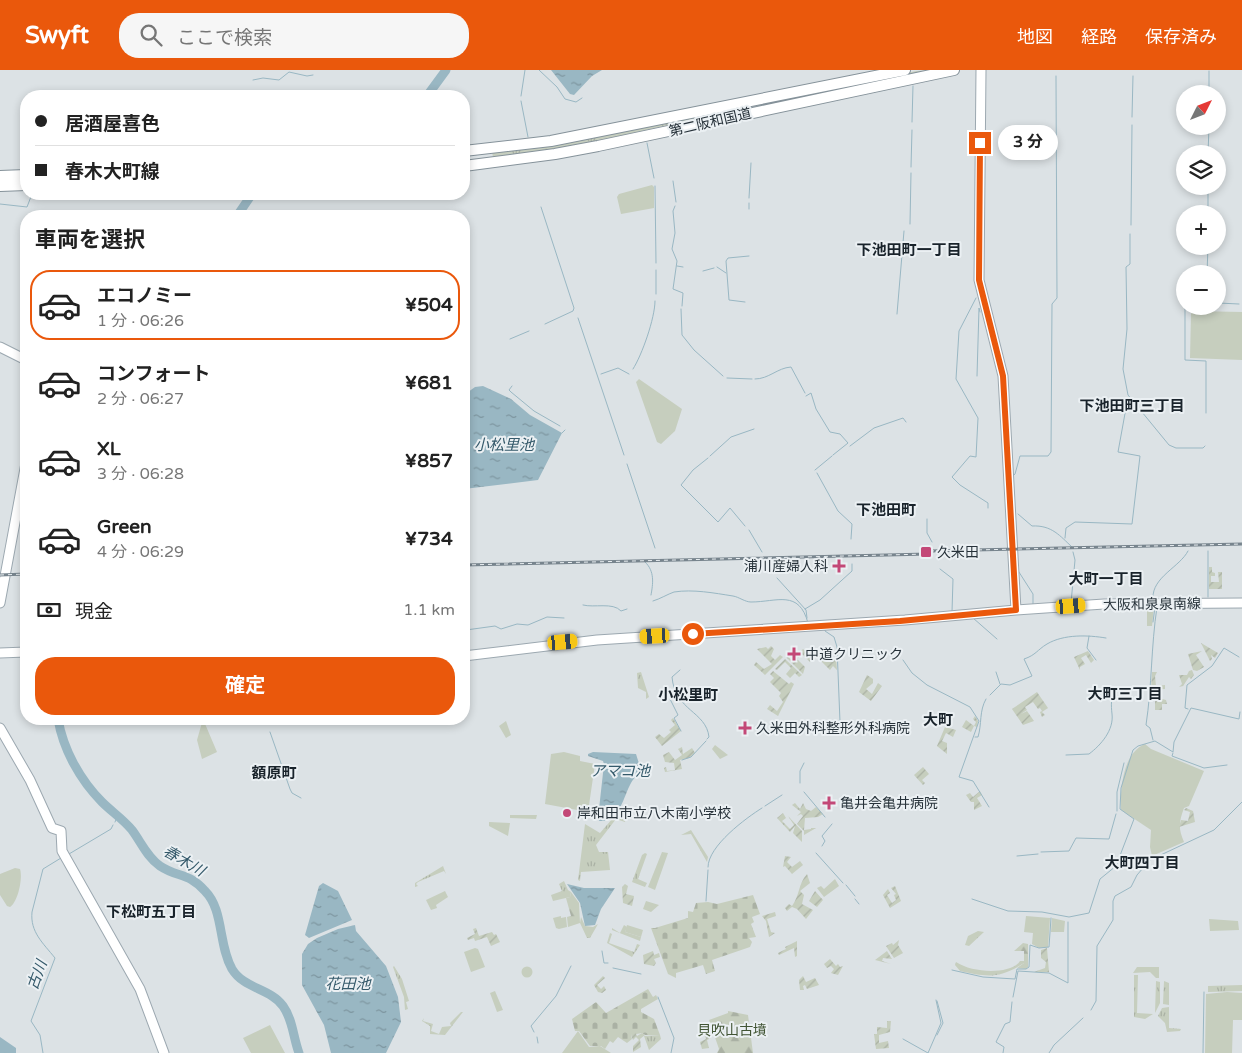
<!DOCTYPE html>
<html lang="ja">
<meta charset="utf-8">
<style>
body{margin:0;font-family:"Varela Round","Noto Sans JP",sans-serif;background:#f6f6f6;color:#222;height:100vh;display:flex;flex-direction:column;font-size:19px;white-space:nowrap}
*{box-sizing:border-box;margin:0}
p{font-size:16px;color:#767676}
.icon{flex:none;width:28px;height:28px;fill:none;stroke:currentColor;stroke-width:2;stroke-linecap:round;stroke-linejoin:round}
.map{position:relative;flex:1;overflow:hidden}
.sheet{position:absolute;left:20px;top:140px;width:450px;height:515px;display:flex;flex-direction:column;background:#fff;border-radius:20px;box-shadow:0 2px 8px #0003}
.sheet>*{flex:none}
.banner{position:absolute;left:20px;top:20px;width:450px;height:110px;border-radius:20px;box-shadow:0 2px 8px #0003;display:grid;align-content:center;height:110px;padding:0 15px;background:#fff}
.needle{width:32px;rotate:48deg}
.controls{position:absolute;left:1176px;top:15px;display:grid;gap:10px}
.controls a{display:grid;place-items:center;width:50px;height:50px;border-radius:50%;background:#fff;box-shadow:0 2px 8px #0003;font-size:25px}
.end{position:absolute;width:22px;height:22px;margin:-11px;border:6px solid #ea580c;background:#fff;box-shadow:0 0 0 2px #fff}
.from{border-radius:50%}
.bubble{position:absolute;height:35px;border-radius:18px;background:#fff;box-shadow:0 2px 8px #0003;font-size:16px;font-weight:700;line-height:35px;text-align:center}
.car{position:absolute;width:15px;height:30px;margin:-15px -8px;border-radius:6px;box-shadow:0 0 4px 1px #0007;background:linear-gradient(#f5c518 24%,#345 0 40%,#f5c518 0 76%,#345 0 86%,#f5c518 0)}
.banner b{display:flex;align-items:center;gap:18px;height:48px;font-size:19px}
.banner b+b{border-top:1px solid #e0e0e0}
.banner i{width:12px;height:12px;background:#222}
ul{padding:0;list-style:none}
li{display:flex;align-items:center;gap:15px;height:70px;margin:0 10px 8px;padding:0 5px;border:2px solid transparent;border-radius:20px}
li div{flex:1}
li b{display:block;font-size:19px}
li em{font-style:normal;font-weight:700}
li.on{border-color:#ea580c}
li>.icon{width:45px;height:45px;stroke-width:1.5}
h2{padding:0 15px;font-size:22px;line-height:60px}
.pay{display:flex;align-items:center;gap:12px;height:55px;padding:0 15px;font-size:19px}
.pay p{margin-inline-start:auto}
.cta{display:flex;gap:10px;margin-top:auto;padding:10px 15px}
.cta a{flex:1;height:58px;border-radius:20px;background:#ea580c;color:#fff;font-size:20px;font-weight:700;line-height:58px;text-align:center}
header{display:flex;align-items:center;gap:30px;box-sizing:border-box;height:70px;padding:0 25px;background:#ea580c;color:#fff}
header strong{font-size:24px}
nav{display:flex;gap:28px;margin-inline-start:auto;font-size:18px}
.search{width:350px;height:45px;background:#f6f6f6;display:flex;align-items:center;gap:12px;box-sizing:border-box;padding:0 18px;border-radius:20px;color:#767676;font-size:19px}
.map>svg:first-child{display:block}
.grass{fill:url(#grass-tufts)}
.forest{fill:url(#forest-firs)}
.cemetery{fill:url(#cemetery-stones)}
.park{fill:#c6cebe}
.garden{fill:url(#garden-furrows)}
.water{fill:url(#water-ripples)}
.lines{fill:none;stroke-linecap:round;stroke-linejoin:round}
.stream{stroke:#99b7c3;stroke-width:1}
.river{stroke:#99b7c3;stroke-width:9}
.major-casing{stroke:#9ca8b0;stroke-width:11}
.highway-casing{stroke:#85929a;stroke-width:12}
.major{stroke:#fff;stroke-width:9}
.highway{stroke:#fff;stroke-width:10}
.rail-casing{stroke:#77848d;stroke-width:3}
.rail{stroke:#ebf0f3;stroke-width:1;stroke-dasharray:4;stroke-linecap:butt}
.route{stroke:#ea580c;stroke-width:6}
.poi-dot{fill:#c34877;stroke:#ebf0f3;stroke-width:2}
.labels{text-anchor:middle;stroke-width:4;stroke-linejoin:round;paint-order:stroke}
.street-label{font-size:14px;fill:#27323a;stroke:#ebf0f3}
.poi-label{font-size:14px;fill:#27323a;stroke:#ebf0f3;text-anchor:start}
.park-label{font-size:14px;fill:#425535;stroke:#ebf0f3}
.neighbourhood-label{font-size:15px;font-weight:bold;fill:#19232b;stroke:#ebf0f3}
.water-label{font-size:15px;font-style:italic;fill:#34596a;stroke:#ebf0f3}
</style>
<header>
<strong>Swyft</strong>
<div class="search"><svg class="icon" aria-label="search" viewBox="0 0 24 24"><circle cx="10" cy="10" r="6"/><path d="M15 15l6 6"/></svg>ここで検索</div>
<nav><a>地図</a><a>経路</a><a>保存済み</a></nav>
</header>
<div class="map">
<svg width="1242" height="983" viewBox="0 0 1242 983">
<defs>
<pattern id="grass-tufts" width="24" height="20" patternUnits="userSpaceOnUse" patternTransform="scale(1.25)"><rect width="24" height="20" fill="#c6cebe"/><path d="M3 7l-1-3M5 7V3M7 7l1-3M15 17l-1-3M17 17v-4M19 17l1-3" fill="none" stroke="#aab1a4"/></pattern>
<pattern id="forest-firs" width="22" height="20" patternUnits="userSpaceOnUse" patternTransform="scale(1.25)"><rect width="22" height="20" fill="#c6cebe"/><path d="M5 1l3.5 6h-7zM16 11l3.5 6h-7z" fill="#aab1a4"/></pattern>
<pattern id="cemetery-stones" width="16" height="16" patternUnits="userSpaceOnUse" patternTransform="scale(1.25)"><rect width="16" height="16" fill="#c6cebe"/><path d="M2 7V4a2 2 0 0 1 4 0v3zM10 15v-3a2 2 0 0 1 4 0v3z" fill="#aab1a4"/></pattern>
<pattern id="garden-furrows" width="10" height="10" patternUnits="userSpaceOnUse" patternTransform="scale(1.25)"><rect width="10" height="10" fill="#c6cebe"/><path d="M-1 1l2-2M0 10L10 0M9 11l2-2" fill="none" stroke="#aab1a4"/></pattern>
<pattern id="water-ripples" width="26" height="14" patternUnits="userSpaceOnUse" patternTransform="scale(1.25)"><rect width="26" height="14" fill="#99b7c3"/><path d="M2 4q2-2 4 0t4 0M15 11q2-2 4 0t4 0" fill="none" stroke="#7d959f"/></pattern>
</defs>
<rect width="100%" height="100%" fill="#dce2e5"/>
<!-- grass -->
<path class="grass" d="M936,0L817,25L798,26L916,1Z
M707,46L558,80L493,87L492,82Z
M641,602L649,627L646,629V622L638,618L637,603Z
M619,741L626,745L625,752L616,749L596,775L599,782H608L610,800L581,802L580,811L578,810L585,754L600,763Z
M691,760L708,787L707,792L691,764L681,765Z
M645,783L647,784L638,809L647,813L645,817L632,812L642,785Z
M443,796L446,804L444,801L418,812L416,814L418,816L415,817V813Z
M564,811L568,820L571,822L570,827L553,831L551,825L562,821L559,814Z
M581,847L585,856L593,857L598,854L590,868H587L580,853Z
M624,855L627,857L625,862L641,867L640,871L612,860V858L620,863Z
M978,861L984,862L969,876L965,875L968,866Z
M610,863L612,864L609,873L634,882L637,874L640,875L632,887L607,873Z
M1020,891H1024V893C999,909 987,907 960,901L955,895L956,892C974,904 1012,904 1020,891Z
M394,896L402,909L409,931L406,932L408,939L405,940L404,927L393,897Z
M521.5 902a5.5 5.5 0 1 1 11 0a5.5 5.5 0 1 1-11 0Z
M1137,897H1159V908H1156L1150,902L1133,903Z
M1134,905H1138L1137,943L1153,944L1145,949L1134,947Z
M1156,911L1160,912V933L1155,943Z
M1164,911L1169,913V935L1163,934Z
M1242,915V921L1208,922V916Z
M495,921L503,940L497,942L490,923Z
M1169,937V958L1181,959L1180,961L1167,962L1165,953L1158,946L1162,938Z
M461,942H463L445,965L430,964V956L422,951L424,948L423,951L433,954L431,961L439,964L442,957L451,956L450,953Z
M660,965L661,969L649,980L644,966Z"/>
<!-- forest -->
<path class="forest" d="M571,822L579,833L580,853L568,857L567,847L571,846L566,828L570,827Z
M1023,873L1028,874V897L1026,899L1017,898L1024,893V881H1014Z
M728,941L748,945L753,983H717L719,979L709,950L728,943Z"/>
<!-- cemetery -->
<path class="cemetery" d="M753,825L760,844L752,847L754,852L751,854L756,867L749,868L752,872L750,877L712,890L715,901L706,904L703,895L676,903V908L668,904L651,858H655L688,848V841L693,842L696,833L708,832L717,834Z
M648,919L653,927L656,925L658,929L641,939V942L654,949L660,965H645L642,963L631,965L632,969L627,973L618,967L613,973L610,971L605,979L601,976H590L579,961H575L572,949L596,932L606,943Z"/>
<!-- park -->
<path class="park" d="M652,115L654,117V138L621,144L617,127L619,124Z
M1193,241L1242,242V290L1190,288L1191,244Z
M639,309L682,339L675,361L661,374L657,372L636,312Z
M1154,537L1152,556H1147V538Z
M203,649L217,682L202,689L197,670Z
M506,651L511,665L506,668L499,656Z
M1145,674L1151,679L1204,701L1189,736L1184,738C1179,752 1178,758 1184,772L1152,786L1150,777L1151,760L1121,740C1120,718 1123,683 1145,674Z
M715,675L728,685L720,689L712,679Z
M564,682L580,686V691L595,694L588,742L545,734L551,684Z
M510,745H537L536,749L510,748Z
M489,752L510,753L508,766L489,756Z
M662,782L668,783L655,820L648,817Z
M15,798L20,799C23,808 18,832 10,837L7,836L0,825V804Z
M835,809L839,816L824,827L817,818L821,816L824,819Z
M445,821L448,827L436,835L437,838L431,840L426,830Z
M646,831L659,835L651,842L643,839Z
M561,846V848L566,847L567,857L559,859L556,858L553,848Z
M1026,846L1050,848L1048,877L1039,878L1032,874L1033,863L1024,862Z
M1052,848L1065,851L1064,862H1051Z
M1209,849L1238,851L1239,860L1210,861Z
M627,855L643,860L641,867L625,862Z
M475,878L478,879L485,897L471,902L464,882Z
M1227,922L1242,923V950H1233L1232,983H1205L1206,924Z
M270,955L285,983H251L243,968Z
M578,961L589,977L600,976L611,983H562Z"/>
<!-- garden -->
<path class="garden" d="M1209,497H1212V502L1215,503V506H1211V512H1219L1218,502H1222V519H1209Z
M1201,573L1218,583L1215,588L1211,585L1212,589L1210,591Z
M771,576L774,579L771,586L775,590L780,585L783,587L765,605L754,595L756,592L764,599L772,594L757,579L766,577L768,579Z
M803,579L814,588L810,592L802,584L797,589L805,597L803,604L786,587L787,586L793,591L799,584L797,581L800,582Z
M1088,581L1094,590L1091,593L1086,585L1081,588L1085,594L1080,597V600L1074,587Z
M1202,581L1196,585L1204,597L1197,601L1193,600L1188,584Z
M821,584L826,589L828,587L832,591L836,587L837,600L833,596L830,600L818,588Z
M785,589L802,605L799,607L795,603L790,608L786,604L791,598L785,592L777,600L775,599Z
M1192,600L1194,605L1191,609L1189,607L1183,616L1179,617L1182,614L1179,605H1187L1189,601Z
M773,601L789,614L791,612L794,614L778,646L767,639L770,635L777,641L783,632L779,626L781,623L770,612L774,608L770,604Z
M1152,602H1157L1155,606L1156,616L1165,615V619L1151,620Z
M867,605L873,609V613L866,619L872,624L878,613L882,616L871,631L859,622Z
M1037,622L1048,638L1042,642L1045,645L1042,647L1040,642L1042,641L1040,638L1038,639L1033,632L1025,637L1027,640L1021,644L1027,641L1034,651L1023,655L1012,639Z
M1155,627L1166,630L1167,634H1162V640H1155Z
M975,646L978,651L977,657L974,656L971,662L962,657L966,650L974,656L976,652L973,649Z
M673,648L681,661L662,676L655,667L659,664L664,668L671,662L669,660L675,655L671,650Z
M945,657L956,660L953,667L946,663L942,671L947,673V684L937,676Z
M682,677L683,684L692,678L695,683L689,688L680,690L682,699L665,702L664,698L666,697L667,701L675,700L674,693L665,692L663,685L669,682L675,690L682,685L678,679Z
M923,697L929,704L922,710L925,713L923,715L914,705Z
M980,721L982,725L977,728L982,736L974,740V732H971L966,725L970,723L973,727Z
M795,733L800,739L803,733L806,739L811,741L816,737L823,744L818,747L805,748L804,760L811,759V750V758H816L804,765V761L797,754L803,746L801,744L797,746L801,742L792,735Z
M1186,738L1193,741L1195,752L1179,757L1181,750L1188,751L1190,742L1184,740Z
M783,743L786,748L782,751L790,759L794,755L788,746L802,761V772L793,763L795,756L790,762L777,748Z
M785,786L791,787L787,792L792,797L800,791L803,795L792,804L785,796L783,797Z
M807,804L810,813L800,821L804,825L802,834L813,840L806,849L797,839L792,837L787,841L785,838L789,834L792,836C800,825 798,814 807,804Z
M625,814L628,816L626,824L634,826L632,836L623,833L622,817Z
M895,816L901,831L890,838L883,825L888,819L890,823L887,825L892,833L896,830L894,825L896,824L891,818Z
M815,821L823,830L817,837L809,831Z
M775,842L776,846L767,849L771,862L775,863L769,867L766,851L762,846Z
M476,858L479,866L492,862L494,865L496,864L500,872L491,876L487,867L475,871L474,868L468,870L467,868L475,864L473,859Z
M899,870L898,875L903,883L894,888L886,876L892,873L893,875Z
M797,871V886L795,887L794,878L779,885L778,883L786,879L785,877Z
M1047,878L1049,902H1034L1045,898L1046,892L1041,888V880Z
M653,881L654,885L659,883L660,887L654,889L656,893L654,896L644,894L643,885Z
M887,881L892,889L883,888L882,891L891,894L875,890Z
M830,889L836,896L838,894L840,897L843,896L838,905L831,903L834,899L831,896L827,898L824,894Z
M603,906L605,908L597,915L601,919L604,916L606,920L602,923L598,922L594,915Z
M803,906L806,912L815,908L819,915L807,919L805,915L803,916L804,920H800L799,910Z
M887,951H891L890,962L879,965V973L888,971L889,978L876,979L874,964H877V957L887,958Z
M708,960L711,968L707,970L709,978L702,979L700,972L706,969L705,966L698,963Z
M635,962L637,966L642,963L645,965L640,969L641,977L633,982V976L639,970L636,967L633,970L631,965Z"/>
<!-- water -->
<path class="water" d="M551,0H602L592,6L574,25L570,24Z
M483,316L511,329L530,345L562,363L538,410L464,419V325L475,317Z
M593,682L636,684L641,700C639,705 634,707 631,713C623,727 620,753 599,751L598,748L604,694L603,691L588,686V684Z
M323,813L338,821L352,850L309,868L305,865L319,816Z
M567,814L584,818H615L601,839L595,855L585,856L580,833Z
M355,855L356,861L386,896L398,927L401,952L386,983H331L324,955L302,915V884L308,874L317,868L338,859Z
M0,967L16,978V983H0Z"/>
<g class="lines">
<!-- stream -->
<path class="stream" d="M539,0L557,17L565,29L576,32L582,28
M253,10L263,8L279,10L289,2L307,6L313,5
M1209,24V1
M521,26L525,0
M521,31L528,67
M1132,47L1133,6
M912,52L913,16
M647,73L654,108
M1208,84L1209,57
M911,97L912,60
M673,111L676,132
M655,116L656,193
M749,128L751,93
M0,134L27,137L32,124
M675,136L673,141L675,163L672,179L677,191L673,219L683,223L682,236
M541,137L574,238L573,241L545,254
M749,139V133
M1208,144V116
M324,146L328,143L361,141
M910,154L911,103
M1131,155L1132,55
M1130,164V194L1126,197L1127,259L1123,299L1128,325L1169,375L1176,378H1203L1205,376
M677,196L683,197
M717,197L726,203
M656,200V224
M703,201L714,198
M1207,204L1208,176
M976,228L959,261L956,309L978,348L976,387L970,386L952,407L960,415L988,433V438
M745,232L729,230L726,191L728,188L749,186
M1185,233V290L1206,291V343
M1218,233L1239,234
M681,239L682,265L694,280L723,306
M897,244L904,161
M578,248L624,385
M510,269L529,261
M633,299C642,285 655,248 655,231
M601,304L618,298L629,304
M977,306L979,238L980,242
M727,308L752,309
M755,309C769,309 777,298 791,297L805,323
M512,316L509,320L511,322L534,341L560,356
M806,326L811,323L816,339L830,362L840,364L848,373L833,385
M562,363L565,360
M850,376L874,358L903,348L906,352
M710,386L731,367L754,359
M708,388L693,400L681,415L718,452L730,438L745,456
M627,394L655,478
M815,400L832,386
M817,403L838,441L852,454L851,469
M1012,407L1015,404L1020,386H1048L1051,382L1052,234L1057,228L1056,6
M1018,444L1032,456C1052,455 1060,466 1072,477
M927,449V463L932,472
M749,460L762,482
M1065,468L1066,458L1075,452L1132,454L1140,386L1118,382L1126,338L1133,331
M1208,481V527
M645,492C655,501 653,514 651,525
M940,499L953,509L952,542
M1017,499L1033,524V535
M777,508L806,540L807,548
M1153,528C1152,507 1180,497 1188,481
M653,531C660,529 668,524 674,522C693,519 714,523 733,526C739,527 745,532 751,532C777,532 799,519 808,553
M1071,533L1075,490L1073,482
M583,535C594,538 613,532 621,541L627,539
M805,539L820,530L852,501V494
M973,548L997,569
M1153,552L1155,537
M464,558L466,560L495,556L501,559L517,554L528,555L547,547L564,548
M825,558V561L834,567L837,577L840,652
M1089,566L1087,578L1096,590
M903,590L912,603L927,615L970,637L979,651L959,707L973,711L989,737
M680,600L672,607C675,641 706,641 709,667L707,669
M996,602L1000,614
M677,625L669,627L678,645L674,648L681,661
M990,625L1001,614L1010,615L1032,606L1024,589C1036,585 1037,580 1047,574C1064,564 1088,565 1106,568
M1188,639L1185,638L1187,615L1212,596L1224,578L1239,587
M270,662L290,719L292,723L301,728
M975,667H978C982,654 979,641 986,629
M1153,670L1150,658L1146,655C1152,616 1151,576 1157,537
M1173,683L1172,686L1204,698L1227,695
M1066,685L1089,684C1101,675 1114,660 1112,644C1111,635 1111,629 1114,621
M682,690L691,687L706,671
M800,713V701L804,693
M804,722L825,747
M765,736L782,725
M1117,741V722L1124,693
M115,752L118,745
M822,776L825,771L822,766L832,754
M1041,782L1069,781L1076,768L1109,769L1116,744
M816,783L843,813
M69,784L111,759L113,755
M1017,786L1038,784
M708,797C708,776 746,748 762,738
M846,815L855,826
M855,829L859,834
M972,829L1008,841L1042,842L1069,847L1089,843L1100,809L1116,796L1134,749L1120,739L1121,718L1133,680L1138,676L1155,671L1173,682L1174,672L1191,638L1239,649L1240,642
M706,831L708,800
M602,881L604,893H608
M613,898L641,904
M952,900L983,907L1015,909L1017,899H1026L1029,897L1030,875L1039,878L1049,877L1051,848
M658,927L674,968L671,983
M1013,927L1018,901L1049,903L1068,913V852
M1091,940L1096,931L1097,876L1113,850V831L1115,826L1131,817L1137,805L1150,790L1214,760L1242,732
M534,962L531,956L556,926L571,896
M937,965L943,953L937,931
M537,967L538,973
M903,969L928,983L941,953L936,930
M43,983L40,965L31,951L55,888C43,873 30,862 32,842L43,799L61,788
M1003,983L1004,977L996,972L1005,954L1010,952L1012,932
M1049,983L1054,975L1083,948
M1203,983L1204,922"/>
<!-- river -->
<path class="river" d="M427,26L446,0
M237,146L252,124
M58,649C63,679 80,710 102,732C112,742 123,749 132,760C141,772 147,787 160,796C178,808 188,802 205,821C224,840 218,874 232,899C244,919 270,918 283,936C293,950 293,967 299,983"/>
<!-- major casing -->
<g class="major-casing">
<path id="major" d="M981,0L979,210L1003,306L1016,540
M0,277L26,290
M0,533L26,393
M0,583L26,582
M464,586L597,570L905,550L1016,540L1104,534L1242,533
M0,658L30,710L52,758L61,761L62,781L140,919L164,983"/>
</g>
<!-- highway casing -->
<g class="highway-casing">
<path id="highway" d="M464,81L551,71L905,0
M464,96L555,84L598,76L954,0
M0,106L26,105
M0,116L26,115"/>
</g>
<!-- major -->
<use href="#major" class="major"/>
<!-- highway -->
<use href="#highway" class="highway"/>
<!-- rail casing -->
<g class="rail-casing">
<path id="rail" d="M930,481L1242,474
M464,495L928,484
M0,505L26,504"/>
</g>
<!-- rail -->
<use href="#rail" class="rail"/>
</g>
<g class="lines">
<!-- route -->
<path class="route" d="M693,564L900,551L1016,540L1003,306L979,210L980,73"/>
</g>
<!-- markers -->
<g class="poi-dot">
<rect x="920" y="476" width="12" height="12" rx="2.5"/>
<path d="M836.5 488.5h5v5h5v5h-5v5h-5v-5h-5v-5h5z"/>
<path d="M791.5 576.5h5v5h5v5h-5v5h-5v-5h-5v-5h5z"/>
<path d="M742.5 650.5h5v5h5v5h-5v5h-5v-5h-5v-5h5z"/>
<path d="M826.5 725.5h5v5h5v5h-5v5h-5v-5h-5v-5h5z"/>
<circle cx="567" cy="743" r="5"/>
</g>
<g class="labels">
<!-- street labels -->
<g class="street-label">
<text transform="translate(710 52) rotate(-13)" y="5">第二阪和国道</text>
<text transform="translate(1152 534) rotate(-1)" y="5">大阪和泉泉南線</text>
</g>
<!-- poi labels -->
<g class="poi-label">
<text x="937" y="487">久米田</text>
<text x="828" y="501" text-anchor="end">浦川産婦人科</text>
<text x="805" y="589">中道クリニック</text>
<text x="756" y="663">久米田外科整形外科病院</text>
<text x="840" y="738">亀井会亀井病院</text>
<text x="577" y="748">岸和田市立八木南小学校</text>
</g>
<!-- park labels -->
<g class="park-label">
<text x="732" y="965">貝吹山古墳</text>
</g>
<!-- neighbourhood labels -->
<g class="neighbourhood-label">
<text x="909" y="185">下池田町一丁目</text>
<text x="1132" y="341">下池田町三丁目</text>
<text x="886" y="445">下池田町</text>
<text x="1106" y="514">大町一丁目</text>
<text x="1125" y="629">大町三丁目</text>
<text x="688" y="630">小松里町</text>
<text x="938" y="655">大町</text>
<text x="274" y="708">額原町</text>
<text x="1142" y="798">大町四丁目</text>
<text x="151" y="847">下松町五丁目</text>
</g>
<!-- water labels -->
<g class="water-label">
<text x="504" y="380">小松里池</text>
<text x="620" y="706">アマコ池</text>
<text transform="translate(184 791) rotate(30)" y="5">春木川</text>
<text transform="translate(37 905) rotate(-70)" y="5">古川</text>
<text x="348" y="919">花田池</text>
</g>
</g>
</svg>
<div class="controls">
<a><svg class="needle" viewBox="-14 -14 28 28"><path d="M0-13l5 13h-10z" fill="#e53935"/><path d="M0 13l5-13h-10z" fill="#767676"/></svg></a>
<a><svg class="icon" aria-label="layers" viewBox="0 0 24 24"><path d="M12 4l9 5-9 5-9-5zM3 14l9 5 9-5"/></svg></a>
<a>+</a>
<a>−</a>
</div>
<i class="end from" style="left:693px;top:564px"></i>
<i class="end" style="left:980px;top:73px"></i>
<div class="bubble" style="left:998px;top:55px;width:60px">3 分</div>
<i class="car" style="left:1071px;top:536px;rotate:86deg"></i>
<i class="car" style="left:655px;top:566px;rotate:267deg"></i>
<i class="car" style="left:563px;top:572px;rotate:85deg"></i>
<div class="banner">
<b><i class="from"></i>居酒屋喜色</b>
<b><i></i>春木大町線</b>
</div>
<section class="sheet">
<h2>車両を選択</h2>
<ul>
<li class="on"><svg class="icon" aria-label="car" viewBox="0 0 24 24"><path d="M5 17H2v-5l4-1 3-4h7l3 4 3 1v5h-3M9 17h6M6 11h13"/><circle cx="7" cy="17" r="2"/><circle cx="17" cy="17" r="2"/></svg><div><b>エコノミー</b><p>1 分 · 06:26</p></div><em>¥504</em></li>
<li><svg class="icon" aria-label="car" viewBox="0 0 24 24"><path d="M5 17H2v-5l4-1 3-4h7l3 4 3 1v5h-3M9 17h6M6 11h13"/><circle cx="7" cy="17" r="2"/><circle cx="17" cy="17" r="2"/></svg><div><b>コンフォート</b><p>2 分 · 06:27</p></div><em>¥681</em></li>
<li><svg class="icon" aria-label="car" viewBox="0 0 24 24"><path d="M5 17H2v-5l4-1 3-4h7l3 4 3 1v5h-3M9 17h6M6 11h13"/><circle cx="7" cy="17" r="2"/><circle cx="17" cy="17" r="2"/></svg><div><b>XL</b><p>3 分 · 06:28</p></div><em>¥857</em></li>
<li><svg class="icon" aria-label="car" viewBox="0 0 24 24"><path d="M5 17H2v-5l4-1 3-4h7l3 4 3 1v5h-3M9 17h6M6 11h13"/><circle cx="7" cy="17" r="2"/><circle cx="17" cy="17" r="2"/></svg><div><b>Green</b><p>4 分 · 06:29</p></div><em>¥734</em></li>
</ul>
<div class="pay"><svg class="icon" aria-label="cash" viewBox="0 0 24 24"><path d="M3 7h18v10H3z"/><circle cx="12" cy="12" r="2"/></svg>現金<p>1.1 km</p></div>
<div class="cta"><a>確定</a></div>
</section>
</div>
